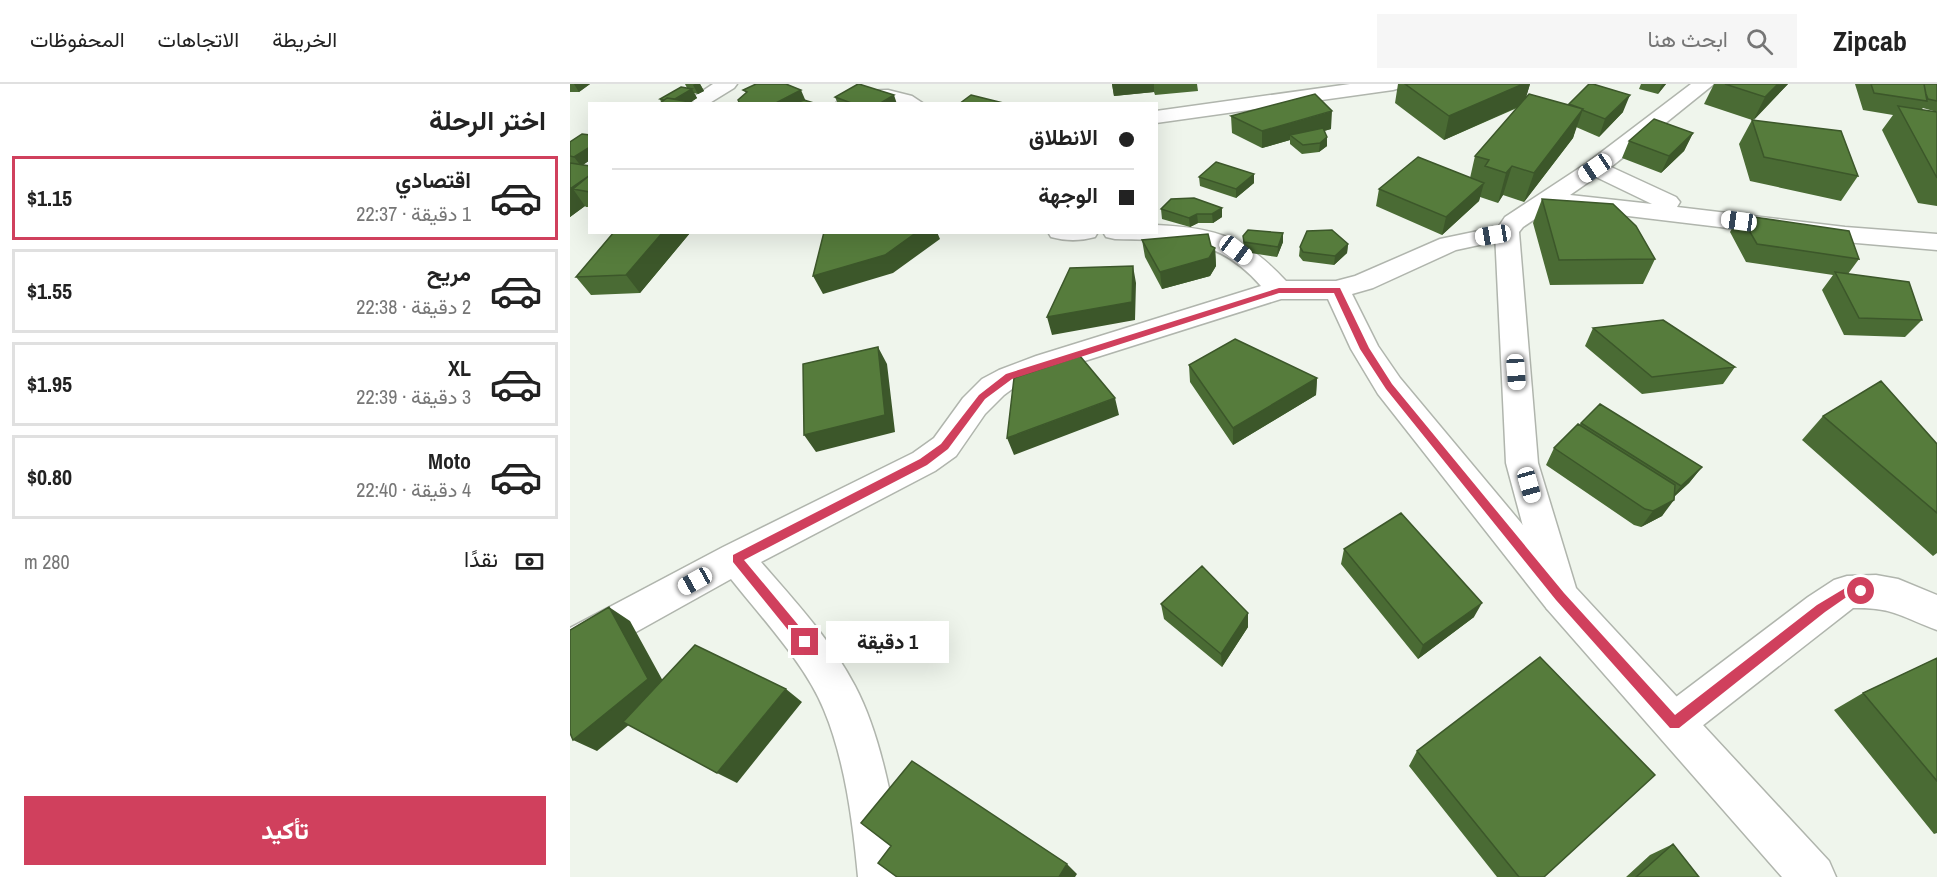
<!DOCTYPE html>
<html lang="ar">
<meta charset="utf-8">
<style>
body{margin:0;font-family:"Archivo Narrow",Vazirmatn,sans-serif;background:#f6f6f6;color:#222;direction:rtl;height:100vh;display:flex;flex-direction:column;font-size:22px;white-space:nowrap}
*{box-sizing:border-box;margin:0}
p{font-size:20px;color:#767676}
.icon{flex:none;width:33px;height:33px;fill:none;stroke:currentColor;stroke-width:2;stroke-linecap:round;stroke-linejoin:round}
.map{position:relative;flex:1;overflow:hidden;direction:ltr}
.drawer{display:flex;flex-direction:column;background:#fff;width:570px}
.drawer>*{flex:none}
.guide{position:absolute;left:18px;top:18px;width:570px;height:132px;border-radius:0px;box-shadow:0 6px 24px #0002;direction:rtl;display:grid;align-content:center;height:132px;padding:0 24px;background:#fff}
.end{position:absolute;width:27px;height:27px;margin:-14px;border:8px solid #d0405d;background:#fff;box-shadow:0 0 0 3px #fff}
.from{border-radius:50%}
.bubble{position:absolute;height:42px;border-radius:0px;background:#fff;box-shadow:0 6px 24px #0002;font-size:20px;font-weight:800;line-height:42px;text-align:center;direction:rtl}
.car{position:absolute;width:18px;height:36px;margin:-18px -9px;border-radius:8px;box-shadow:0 0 4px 2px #0007;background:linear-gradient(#fff 24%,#345 0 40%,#fff 0 76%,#345 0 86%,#fff 0)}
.guide b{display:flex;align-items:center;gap:21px;height:57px;font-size:22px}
.guide b+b{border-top:2px solid #e0e0e0}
.guide i{width:15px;height:15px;background:#222}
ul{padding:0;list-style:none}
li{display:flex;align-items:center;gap:18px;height:84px;margin:0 12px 9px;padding:0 12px;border:3px solid #e0e0e0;border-radius:0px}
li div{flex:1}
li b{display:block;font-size:22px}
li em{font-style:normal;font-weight:800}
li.selected{border-color:#d0405d}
li>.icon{width:54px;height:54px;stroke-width:1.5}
h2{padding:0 24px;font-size:27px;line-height:72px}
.pay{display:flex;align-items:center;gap:15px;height:66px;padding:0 24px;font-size:22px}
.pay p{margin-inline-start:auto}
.action{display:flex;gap:12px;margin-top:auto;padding:12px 24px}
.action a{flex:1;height:69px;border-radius:0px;background:#d0405d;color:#fff;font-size:24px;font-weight:800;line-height:69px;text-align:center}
header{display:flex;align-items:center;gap:36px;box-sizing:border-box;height:84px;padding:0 30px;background:#fff;border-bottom:2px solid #e0e0e0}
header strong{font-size:28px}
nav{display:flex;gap:33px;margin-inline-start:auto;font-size:21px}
.search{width:420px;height:54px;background:#f6f6f6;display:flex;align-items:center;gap:15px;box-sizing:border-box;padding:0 21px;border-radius:0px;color:#767676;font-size:22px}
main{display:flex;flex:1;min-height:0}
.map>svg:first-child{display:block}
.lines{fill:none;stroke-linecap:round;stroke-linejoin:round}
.minor-casing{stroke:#b0b5ad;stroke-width:3}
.tertiary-casing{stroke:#b0b5ad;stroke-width:3}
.minor{fill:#fff;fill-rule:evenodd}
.tertiary{fill:#fff;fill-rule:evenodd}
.wall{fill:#4a6b34}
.shaded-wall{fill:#3c572a}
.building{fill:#567c3c;stroke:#3c572a;stroke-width:1.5}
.route{fill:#d0405d}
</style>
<header>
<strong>Zipcab</strong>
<div class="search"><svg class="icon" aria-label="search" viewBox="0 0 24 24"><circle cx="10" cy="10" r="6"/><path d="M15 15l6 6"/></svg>ابحث هنا</div>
<nav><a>الخريطة</a><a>الاتجاهات</a><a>المحفوظات</a></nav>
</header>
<main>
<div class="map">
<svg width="1367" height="793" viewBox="0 0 1367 793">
<rect width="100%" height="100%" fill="#eff5ec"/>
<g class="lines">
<!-- minor casing -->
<g class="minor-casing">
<path id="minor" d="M143,0H167L164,4L138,20H113Z
M780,0H833L830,4L823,6L586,39V27Z
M318,6L342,12L354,20H265C274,8 304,6 318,6Z
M586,141C647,144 675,153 716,197H766L785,192L870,155L937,141L946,143L949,148L946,153L886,166L803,204L782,210L808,262L830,294L1003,501L1008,513L1003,525L990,529L977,525L808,310L781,265L758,215H711L486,286L449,300L434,311L415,330L386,372L365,387L191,478C225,517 261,556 285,602C313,655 326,734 334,793H288C283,739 275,676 254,626C236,581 191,533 161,495L14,577L0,582V544L153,463L343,369L364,354L393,314L412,295L429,286L466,272L691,202C646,151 608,157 545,155L536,153L533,148H586Z
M478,148H528L525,153C511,157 495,157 481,153Z
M1306,491L1328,495L1367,511V546C1332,533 1323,523 1283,524L1118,653L1104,659L1090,653L1084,639L1090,625L1238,513L1264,496L1277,492Z"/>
</g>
<!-- tertiary casing -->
<g class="tertiary-casing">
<path id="tertiary" d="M1121,0H1144L1041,83L1106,113L1110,118L1107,123L1275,143L1367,150V166L1275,158L1000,125L992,123L989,119L953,143L949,148L968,379L1006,504L1259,777L1266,793H1212L977,525L972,513L936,379L925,148L935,133L1017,79ZM1026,93L1082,120L1000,111Z"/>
</g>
<!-- minor -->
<use href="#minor" class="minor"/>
<!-- tertiary -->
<use href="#tertiary" class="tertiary"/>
</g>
<!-- wall -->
<path class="wall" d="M0,0H20L9,8H0Z
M115,0H130L134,7L128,10L124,9L127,14L121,18H91L90,15L117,4Z
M542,0H627L628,7L585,11L584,8L544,12Z
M828,0H960L956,13L999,21L1053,28L1029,53L1006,43L1003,54L954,118L933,111L928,119L910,113L909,117L872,151L806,122L809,105L900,94L905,72L947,24L874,56L825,19Z
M1071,0H1096L1088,10L1069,5Z
M1144,0H1218L1183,36L1288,92L1271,117L1180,97L1169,60L1182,36L1134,20Z
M1285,0H1367V28L1353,24L1351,26L1367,28V122L1348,119L1312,46L1323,31L1293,26Z
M265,13L327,20H268Z
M661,32L761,45L754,47L757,53V62L749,68L732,70L720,60V56L692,64L662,49Z
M1123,49L1114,67L1091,89L1052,74L1059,57Z
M0,58L20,76L13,81L20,82V123H16L15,122L0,133Z
M629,93L684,99L666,114L630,102Z
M972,115L1085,175L1073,200L980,201L963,139Z
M652,124V133L643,139H628L620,143L592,135L591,125Z
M1170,131L1289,175L1278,190L1352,236L1335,253L1274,251L1252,206L1263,191L1176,178L1160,148Z
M44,148H120V149L70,209L21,211L6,193Z
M713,149V158L707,173L674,168L673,152Z
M572,156L641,162L645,164L646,182L640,192L592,205L575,173Z
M778,160L777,169L764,181L733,177L729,172L730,163Z
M1023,244L1165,283L1153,300L1072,310L1015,262Z
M619,281L747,294L746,311L663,361L620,298Z
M1253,332L1367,360V469L1363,472L1232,356Z
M1011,339L1132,383L1119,399L1104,413L1092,432L1071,443L1064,441L976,381L984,364L1009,342Z
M774,465L904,533L848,575L771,480Z
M591,520L678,529V543L652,583L594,535Z
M1367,574V749L1364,750L1264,626L1293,609Z
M847,667L974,793H927L839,682Z
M1103,760L1129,793H1056L1080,771Z"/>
<!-- shaded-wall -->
<path class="shaded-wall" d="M4,0H20L9,8Z
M125,0H130L134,7L128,10L123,1Z
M542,0H584V8L544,12Z
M953,0H960L954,20L874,56L879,32Z
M1093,0H1096L1088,10L1091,2Z
M1208,0H1218L1183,37L1195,13Z
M122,5L127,14L118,20L101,18Z
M231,6L237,20H204Z
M324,11L327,20H309Z
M1060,11L1053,28L1029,53L1035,35Z
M1013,25L1003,54L954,118L964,89Z
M762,27L761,45L725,55L720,51V56L692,64V47Z
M1123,49L1114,67L1091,89L1099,72Z
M757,53V62L749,68L750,59Z
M20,63V76L11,82L4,73Z
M942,82L933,111L928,119L936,89Z
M684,90V99L666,114V105Z
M20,91L3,105L15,122L0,133V105Z
M914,99L909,117L872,151L876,133Z
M652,124V133L643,139L642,130Z
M627,130L628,139L620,143L619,134Z
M93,148H120V149L70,209L56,191Z
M347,148H367L370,155L323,189L253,210L243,192Z
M713,149V158L707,173L708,163Z
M778,160L777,169L764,181L765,172Z
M645,164L646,182L640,192L592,205L590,188Z
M563,182L566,199L565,236L482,251L477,233Z
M308,263L317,280L325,348L246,368L234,351Z
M747,294L746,311L663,361V344Z
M545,314L549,331L444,371L437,354Z
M1132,383L1119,399L1098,418L1111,402Z
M1104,416L1092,432L1071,443L1083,427Z
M912,519L904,533L848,575L853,561Z
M39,523L60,537L99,608L27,667L3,656Z
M678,529V543L652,583L651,570Z
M216,605L232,618L167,699L147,689Z
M497,780L507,790L505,793H489Z"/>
<!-- building -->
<path class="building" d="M186,0H216L231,6L204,20H170L168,16L177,8L173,6Z
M288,0H289L324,11L309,20H284L265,13Z
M835,0H953L879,32Z
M1019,0H1023L1060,11L1035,35L1012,26L1013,25L999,20Z
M1155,0H1208L1195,13Z
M1301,0H1354L1357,17L1304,9Z
M1354,0H1367V17L1358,15L1356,10Z
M111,3L122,5L105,15L97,14L94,16L90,15Z
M745,10L762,27L692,47L661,32Z
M959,10L1013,25L964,89L942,82L936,89L915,82L919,76L905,72Z
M401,11L433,19L432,20H389Z
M97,14L131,20H89Z
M234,16L247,20H223Z
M1328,22L1367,28V94Z
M1084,35L1123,49L1099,72L1059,57Z
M1182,36L1271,47L1288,92L1194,73Z
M753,44L757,53L750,59L733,61L720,51Z
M12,50L20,51V63L4,73L0,72V58Z
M848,73L914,99L876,133L809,105Z
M646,78L684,90L666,105L629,93Z
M0,79L20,82V91L0,105Z
M20,91V108L3,105Z
M624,114L652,124L642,130H627L619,134L591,125L601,115Z
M972,115L1043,120L1066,142L1085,175L989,176Z
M1170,131L1279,147L1289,175L1187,160Z
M678,146L713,149L708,163L674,158L673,152Z
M762,146L778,160L765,172L733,168L730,163L737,147Z
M44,148H93L56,191L6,193Z
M254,148H347L315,171L243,192Z
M638,150L641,162L645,164L639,174L590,188L572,156Z
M563,182L562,218L477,233L500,184Z
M1265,188L1339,198L1352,236L1289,234Z
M1093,236L1165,283L1082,293L1023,244Z
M665,255L747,294L663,344L619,281Z
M308,263L315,331L234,351L233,280Z
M510,272L545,314L437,354L444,294Z
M1311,297L1367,360V429L1253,332Z
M1030,320L1132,383L1111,402L1011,339Z
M1008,340L1105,401L1104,416L1083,427L1075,425L984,364Z
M831,429L912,519L853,561L774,465Z
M632,482L678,529L651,570L591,520Z
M39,523L78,595L3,656L0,649V546Z
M125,561L216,605L147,689L53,638Z
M970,573L1085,691L974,793H949L847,667Z
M1367,574V697L1293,609Z
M342,677L497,780L489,793H327L308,779L321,762L291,739Z
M1103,760L1129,793H1066Z"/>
<!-- route -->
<path class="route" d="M709,204H770L799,264L822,300L994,509L1105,631L1247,521L1277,503L1295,504V511L1278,512L1255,528L1109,644H1100L986,516L816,305L790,265L764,209H709L442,295L415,315L378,365L357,381L174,476L239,554V562H231L163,478V471L350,375L371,360L409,311L436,290Z"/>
</svg>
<i class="end from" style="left:1291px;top:507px"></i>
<i class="end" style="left:235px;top:558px"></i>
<div class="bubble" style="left:256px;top:537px;width:123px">1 دقيقة</div>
<i class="car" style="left:1025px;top:84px;rotate:236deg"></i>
<i class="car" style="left:1169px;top:137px;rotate:278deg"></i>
<i class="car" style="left:923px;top:151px;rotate:261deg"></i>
<i class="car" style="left:666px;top:166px;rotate:127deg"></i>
<i class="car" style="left:946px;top:288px;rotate:176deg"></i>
<i class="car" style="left:959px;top:401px;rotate:164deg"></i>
<i class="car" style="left:125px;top:497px;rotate:241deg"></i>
<div class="guide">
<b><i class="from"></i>الانطلاق</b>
<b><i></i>الوجهة</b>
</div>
</div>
<section class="drawer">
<h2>اختر الرحلة</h2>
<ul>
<li class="selected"><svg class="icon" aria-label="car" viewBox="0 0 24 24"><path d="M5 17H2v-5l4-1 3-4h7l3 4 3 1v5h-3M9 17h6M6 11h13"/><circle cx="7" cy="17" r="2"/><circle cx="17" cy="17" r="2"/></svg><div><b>اقتصادي</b><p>1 دقيقة · 22:37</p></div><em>$1.15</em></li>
<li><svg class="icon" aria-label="car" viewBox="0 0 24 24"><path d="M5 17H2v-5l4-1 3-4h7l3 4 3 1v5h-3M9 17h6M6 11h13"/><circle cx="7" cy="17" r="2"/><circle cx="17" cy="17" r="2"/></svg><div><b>مريح</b><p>2 دقيقة · 22:38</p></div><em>$1.55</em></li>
<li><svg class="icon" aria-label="car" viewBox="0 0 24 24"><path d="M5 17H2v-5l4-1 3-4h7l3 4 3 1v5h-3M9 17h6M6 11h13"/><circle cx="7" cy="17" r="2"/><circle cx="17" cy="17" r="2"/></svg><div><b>XL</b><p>3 دقيقة · 22:39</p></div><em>$1.95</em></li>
<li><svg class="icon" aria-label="car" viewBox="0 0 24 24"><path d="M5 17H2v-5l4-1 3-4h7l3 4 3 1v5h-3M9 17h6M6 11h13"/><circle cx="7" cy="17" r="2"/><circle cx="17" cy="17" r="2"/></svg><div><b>Moto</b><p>4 دقيقة · 22:40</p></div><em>$0.80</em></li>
</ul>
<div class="pay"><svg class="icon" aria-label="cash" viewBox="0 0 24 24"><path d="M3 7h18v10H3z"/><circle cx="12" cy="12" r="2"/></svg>نقدًا<p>280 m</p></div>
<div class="action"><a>تأكيد</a></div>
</section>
</main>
